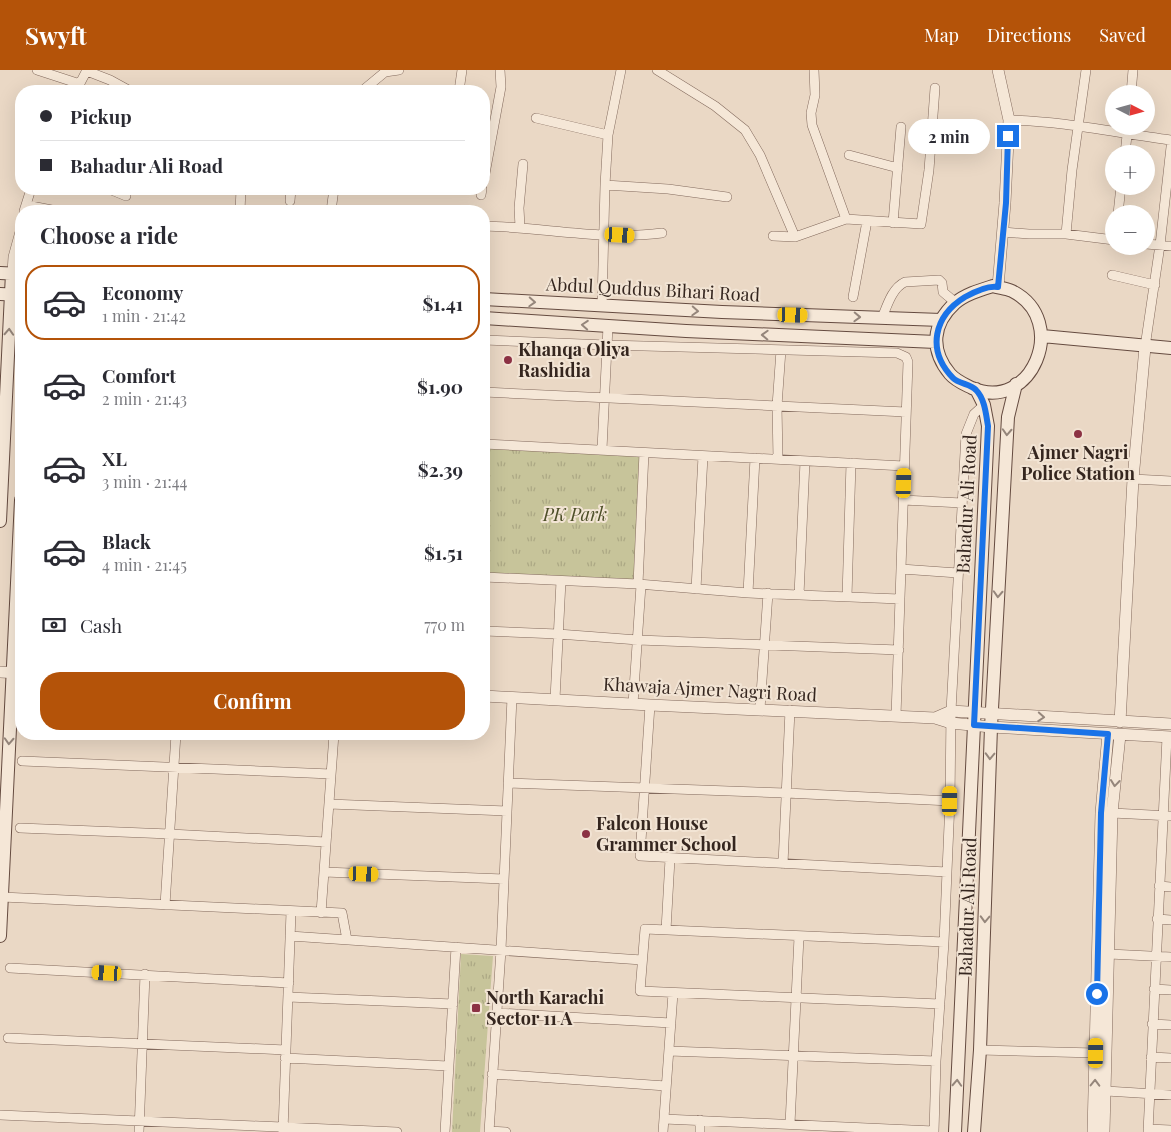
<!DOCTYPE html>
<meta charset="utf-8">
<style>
body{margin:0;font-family:"Playfair Display",serif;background:#f2f2f3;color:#2b2b33;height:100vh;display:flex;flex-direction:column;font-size:19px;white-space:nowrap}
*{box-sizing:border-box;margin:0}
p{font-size:16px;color:#7c7c81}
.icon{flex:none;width:28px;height:28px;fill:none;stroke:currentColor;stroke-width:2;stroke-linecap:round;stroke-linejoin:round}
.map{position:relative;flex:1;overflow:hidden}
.drawer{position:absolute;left:15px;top:135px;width:475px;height:535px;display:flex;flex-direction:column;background:#fff;border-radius:20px;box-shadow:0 5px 20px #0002}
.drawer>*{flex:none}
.banner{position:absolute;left:15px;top:15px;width:475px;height:110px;border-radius:20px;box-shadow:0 5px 20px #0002;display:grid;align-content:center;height:110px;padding:0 25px;background:#fff}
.needle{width:32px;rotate:96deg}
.tools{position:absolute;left:1105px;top:15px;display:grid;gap:10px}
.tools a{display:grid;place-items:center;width:50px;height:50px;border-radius:50%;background:#fff;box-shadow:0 5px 20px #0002;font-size:25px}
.end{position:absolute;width:22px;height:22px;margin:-11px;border:6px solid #1a73e8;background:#fff;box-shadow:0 0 0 2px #fff}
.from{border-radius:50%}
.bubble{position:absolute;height:35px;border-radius:18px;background:#fff;box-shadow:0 5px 20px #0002;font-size:16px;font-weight:700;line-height:35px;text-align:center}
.car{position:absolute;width:15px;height:30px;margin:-15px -8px;border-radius:6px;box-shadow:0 0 4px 1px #0007;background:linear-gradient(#f5c518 24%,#345 0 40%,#f5c518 0 76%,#345 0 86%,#f5c518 0)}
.banner b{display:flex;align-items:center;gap:18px;height:48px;font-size:19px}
.banner b+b{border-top:1px solid #e1e1e2}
.banner i{width:12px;height:12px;background:#2b2b33}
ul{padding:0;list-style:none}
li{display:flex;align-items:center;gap:15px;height:75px;margin:0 10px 8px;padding:0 15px;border:2px solid transparent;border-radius:20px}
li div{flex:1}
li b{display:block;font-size:19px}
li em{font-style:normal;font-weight:700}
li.current{border-color:#b45309}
li>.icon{width:45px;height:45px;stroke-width:1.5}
h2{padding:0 25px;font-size:22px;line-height:60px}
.pay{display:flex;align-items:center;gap:12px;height:55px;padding:0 25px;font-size:19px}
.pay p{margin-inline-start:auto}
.action{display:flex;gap:10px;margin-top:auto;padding:10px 25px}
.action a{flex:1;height:58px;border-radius:20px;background:#b45309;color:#fff;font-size:20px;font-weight:700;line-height:58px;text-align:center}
header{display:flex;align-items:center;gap:30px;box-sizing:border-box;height:70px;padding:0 25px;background:#b45309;color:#fff}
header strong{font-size:24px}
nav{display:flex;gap:28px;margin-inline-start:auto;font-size:18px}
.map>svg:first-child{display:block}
.grass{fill:url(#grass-tufts)}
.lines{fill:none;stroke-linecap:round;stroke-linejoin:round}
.minor-casing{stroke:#836a5d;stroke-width:10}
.tertiary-casing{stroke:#836a5d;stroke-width:12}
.secondary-casing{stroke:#654b40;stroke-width:14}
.minor{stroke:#f5e7d7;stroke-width:9}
.tertiary{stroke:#f5e7d7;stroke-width:11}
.secondary{stroke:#f5e7d7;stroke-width:12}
.oneway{stroke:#95867b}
.route{stroke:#1a73e8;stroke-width:6}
.poi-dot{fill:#8c3244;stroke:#f2e4d4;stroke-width:2}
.labels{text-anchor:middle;stroke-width:4;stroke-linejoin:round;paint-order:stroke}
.street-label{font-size:18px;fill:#35261f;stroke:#f2e4d4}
.poi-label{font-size:18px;font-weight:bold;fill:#35261f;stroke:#f2e4d4;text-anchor:start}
.park-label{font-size:18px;font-style:italic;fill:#4d4f28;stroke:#f2e4d4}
</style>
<header>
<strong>Swyft</strong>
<nav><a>Map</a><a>Directions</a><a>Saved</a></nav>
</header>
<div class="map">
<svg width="1171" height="1062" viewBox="0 0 1171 1062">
<defs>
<pattern id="grass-tufts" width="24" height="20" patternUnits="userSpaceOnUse" patternTransform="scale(1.25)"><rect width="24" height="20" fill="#c7c49a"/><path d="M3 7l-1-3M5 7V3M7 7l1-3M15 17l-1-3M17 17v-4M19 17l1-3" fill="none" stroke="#aca884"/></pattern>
</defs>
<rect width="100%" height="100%" fill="#ead8c5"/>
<!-- grass -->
<path class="grass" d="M484,374L644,383L641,515L484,507Z
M461,884L493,886L480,1062H452Z"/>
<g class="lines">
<!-- minor casing -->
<g class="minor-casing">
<path id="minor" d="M37,0L80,14
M657,0L715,36L745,60L760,85L795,167
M814,0L815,25L811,43L812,55L846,149
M87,1L110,10L130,21
M76,21L87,0
M362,21L385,2L399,0
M459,21L462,0
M1131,24L1133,0
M536,48L608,65
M1009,50C1063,51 1117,63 1171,70
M1125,84L1128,56
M849,85L898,98
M484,109L501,17L500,0
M605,115L668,119L727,127
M109,119L126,126
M481,125L482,119
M290,131L291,119
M26,135L57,141
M24,141L31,119
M240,141L241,119
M331,141L334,119
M1118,144L1121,116
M893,153L901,57
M484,156C543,157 603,171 662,163
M520,157L519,138L523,94
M1003,162L1029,164H1066L1114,170
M1066,164L1072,100L1086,0
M773,166L795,167L846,149L921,154L929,100L935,18
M1146,174L1171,176
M12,203L13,187L21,158
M1112,205L1155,215
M853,227L867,151
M602,235L605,115L608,65L621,0
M882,248C887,236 892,218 905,212L939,210L942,213L943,222L956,233
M484,270L607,275L897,283L906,287L908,292L896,646
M1145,277L1160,175L1171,77
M484,322L906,342
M484,374L904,396
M602,379L608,256
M778,389L777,336L781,280
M1133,409L1171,411
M903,430L962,433
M901,499L958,503
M484,507L638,514L748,523L900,529
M638,514L644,383
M696,519L703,386
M748,523L755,388
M799,525L805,391
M847,527L851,393
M484,561L558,564L638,570L899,580
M555,629L561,511
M633,634L641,515
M650,635L640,786L947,802
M760,639L768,523
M22,691L331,704
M508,713L786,723L950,731
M329,734L507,741
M1112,743L1171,746
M20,758L170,764L326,772
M783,794L790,640
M324,802L504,809
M1159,816L1171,817
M2,827L342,843L347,870
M165,835L176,664
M321,843L334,664
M1157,849L1171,850
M666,860L670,789
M290,866L642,890
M1109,884L1171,887
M10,898L289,913
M1154,919L1171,920
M288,927L453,934
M940,934L640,921L645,859L944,872
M497,943L671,953
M1152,954L1171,955
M8,968L286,980
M980,980L1096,983
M669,981L936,991
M1151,987L1171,988
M285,988L448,996
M492,1004L666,1016
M1106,1021L1171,1025
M0,1045L397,1062
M664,1049L934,1061
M790,1054L799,867
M1148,1059L1171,1060
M283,1061L291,842
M489,1061L506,1062
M139,1062L145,904
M445,1062L456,877
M489,1062L501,880L512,627
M663,1062L673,923
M700,1062V1050
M934,1062L936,991L944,872L950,731L951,641L966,364L974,344L984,335
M1148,1062L1167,667"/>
</g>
<!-- tertiary casing -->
<g class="tertiary-casing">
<path id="tertiary" d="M998,0L1009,50L1005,133L998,217
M0,602L21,603
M484,626L650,635L935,648L951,641L1171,654
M935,648L951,653L991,657L1171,667
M1120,652L1133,409L1145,277
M1093,1062L1101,743L1108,664
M1104,1062L1112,743L1120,665"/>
</g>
<!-- secondary casing -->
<g class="secondary-casing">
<path id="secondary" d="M0,203L21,204
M993,216C999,218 1006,218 1012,221C1071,251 1031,344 972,318C964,314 956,311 950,304C930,280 932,254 955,233C966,224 980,220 993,216Z
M0,224L21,225
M484,229L722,242L941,250
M484,248L686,261L936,272
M1042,266L1171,278
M0,451L12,203
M0,866L21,430
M955,1062L988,356L984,335L976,319
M974,1062L980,980L991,657L1008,347L1016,314"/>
</g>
<!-- minor -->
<use href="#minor" class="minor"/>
<!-- tertiary -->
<use href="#tertiary" class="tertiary"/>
<!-- secondary -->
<use href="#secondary" class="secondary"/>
</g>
<!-- one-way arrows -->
<defs><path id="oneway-chevron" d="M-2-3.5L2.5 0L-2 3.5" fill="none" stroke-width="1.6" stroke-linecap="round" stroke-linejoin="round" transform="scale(1.25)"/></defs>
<g class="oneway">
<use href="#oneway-chevron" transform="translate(532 232) rotate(3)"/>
<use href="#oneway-chevron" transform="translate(695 241) rotate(3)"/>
<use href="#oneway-chevron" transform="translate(857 247) rotate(2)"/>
<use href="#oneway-chevron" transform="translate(585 255) rotate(-176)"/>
<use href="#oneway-chevron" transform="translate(9 262) rotate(-87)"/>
<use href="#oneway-chevron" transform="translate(765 265) rotate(-178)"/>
<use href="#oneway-chevron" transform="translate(1007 362) rotate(93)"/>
<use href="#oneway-chevron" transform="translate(998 524) rotate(93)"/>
<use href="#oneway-chevron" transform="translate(1041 647) rotate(4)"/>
<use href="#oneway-chevron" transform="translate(9 671) rotate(93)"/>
<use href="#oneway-chevron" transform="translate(990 686) rotate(92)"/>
<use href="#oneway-chevron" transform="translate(1115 713) rotate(96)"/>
<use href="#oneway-chevron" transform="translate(985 849) rotate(92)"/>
<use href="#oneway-chevron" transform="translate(957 1013) rotate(-87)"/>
<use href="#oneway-chevron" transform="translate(1095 1013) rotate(-89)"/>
</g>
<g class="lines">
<!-- route -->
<path class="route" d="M1008,66L1006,133L998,217C988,215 974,222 965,227C934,246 926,280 953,308C959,314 971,314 976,320C985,329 986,345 988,356L974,655L1108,664L1101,743L1097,924"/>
</g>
<!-- markers -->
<g class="poi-dot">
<circle cx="508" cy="290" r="5"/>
<circle cx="1078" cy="364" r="5"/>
<circle cx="586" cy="764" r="5"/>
<rect x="471" y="933" width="10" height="10" rx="2.5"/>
</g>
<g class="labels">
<!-- street labels -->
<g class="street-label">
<text transform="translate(653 220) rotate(3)" y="6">Abdul Quddus Bihari Road</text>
<text transform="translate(967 434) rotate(-87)" y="6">Bahadur Ali Road</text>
<text transform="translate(710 620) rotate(3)" y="6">Khawaja Ajmer Nagri Road</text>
<text transform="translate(968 837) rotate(-88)" y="6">Bahadur Ali Road</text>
</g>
<!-- poi labels -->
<g class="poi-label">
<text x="518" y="286">Khanqa Oliya<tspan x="518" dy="21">Rashidia</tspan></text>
<text x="1078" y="389" text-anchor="middle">Ajmer Nagri<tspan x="1078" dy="21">Police Station</tspan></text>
<text x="596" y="760">Falcon House<tspan x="596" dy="21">Grammer School</tspan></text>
<text x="486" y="934">North Karachi<tspan x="486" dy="21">Sector 11 A</tspan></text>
</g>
<!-- park labels -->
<g class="park-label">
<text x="575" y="451">PK Park</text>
</g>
</g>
</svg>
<div class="tools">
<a><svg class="needle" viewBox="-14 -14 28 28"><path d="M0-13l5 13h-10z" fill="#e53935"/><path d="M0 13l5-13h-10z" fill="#7c7c81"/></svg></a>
<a>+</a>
<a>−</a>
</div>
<i class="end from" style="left:1097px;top:924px"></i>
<i class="end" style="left:1008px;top:66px"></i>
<div class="bubble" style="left:908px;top:49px;width:82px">2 min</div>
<i class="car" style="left:620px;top:165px;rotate:93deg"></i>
<i class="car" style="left:793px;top:245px;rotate:92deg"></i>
<i class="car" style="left:904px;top:413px;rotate:2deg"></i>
<i class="car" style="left:950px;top:731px;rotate:1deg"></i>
<i class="car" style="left:364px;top:804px;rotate:92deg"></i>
<i class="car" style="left:107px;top:903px;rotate:273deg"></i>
<i class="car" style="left:1096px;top:983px;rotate:1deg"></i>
<div class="banner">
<b><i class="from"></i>Pickup</b>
<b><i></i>Bahadur Ali Road</b>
</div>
<section class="drawer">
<h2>Choose a ride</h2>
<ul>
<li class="current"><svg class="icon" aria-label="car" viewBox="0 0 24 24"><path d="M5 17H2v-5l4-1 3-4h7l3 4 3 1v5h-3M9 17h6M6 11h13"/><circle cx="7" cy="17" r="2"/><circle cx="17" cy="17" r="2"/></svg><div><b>Economy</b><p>1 min · 21:42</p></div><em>$1.41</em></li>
<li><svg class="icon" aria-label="car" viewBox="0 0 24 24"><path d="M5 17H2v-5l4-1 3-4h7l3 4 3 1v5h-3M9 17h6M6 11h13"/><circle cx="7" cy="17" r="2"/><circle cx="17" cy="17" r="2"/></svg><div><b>Comfort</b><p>2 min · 21:43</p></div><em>$1.90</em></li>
<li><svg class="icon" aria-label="car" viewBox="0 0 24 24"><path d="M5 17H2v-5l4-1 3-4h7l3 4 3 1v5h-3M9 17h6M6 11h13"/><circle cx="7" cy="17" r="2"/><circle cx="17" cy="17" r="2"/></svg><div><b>XL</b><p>3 min · 21:44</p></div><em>$2.39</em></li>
<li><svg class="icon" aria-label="car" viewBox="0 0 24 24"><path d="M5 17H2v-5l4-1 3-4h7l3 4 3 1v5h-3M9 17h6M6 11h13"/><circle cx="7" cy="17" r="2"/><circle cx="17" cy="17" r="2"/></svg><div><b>Black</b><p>4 min · 21:45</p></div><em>$1.51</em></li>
</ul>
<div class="pay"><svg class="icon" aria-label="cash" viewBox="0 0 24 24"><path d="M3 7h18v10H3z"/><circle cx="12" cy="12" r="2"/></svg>Cash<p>770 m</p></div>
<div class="action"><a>Confirm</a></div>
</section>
</div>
